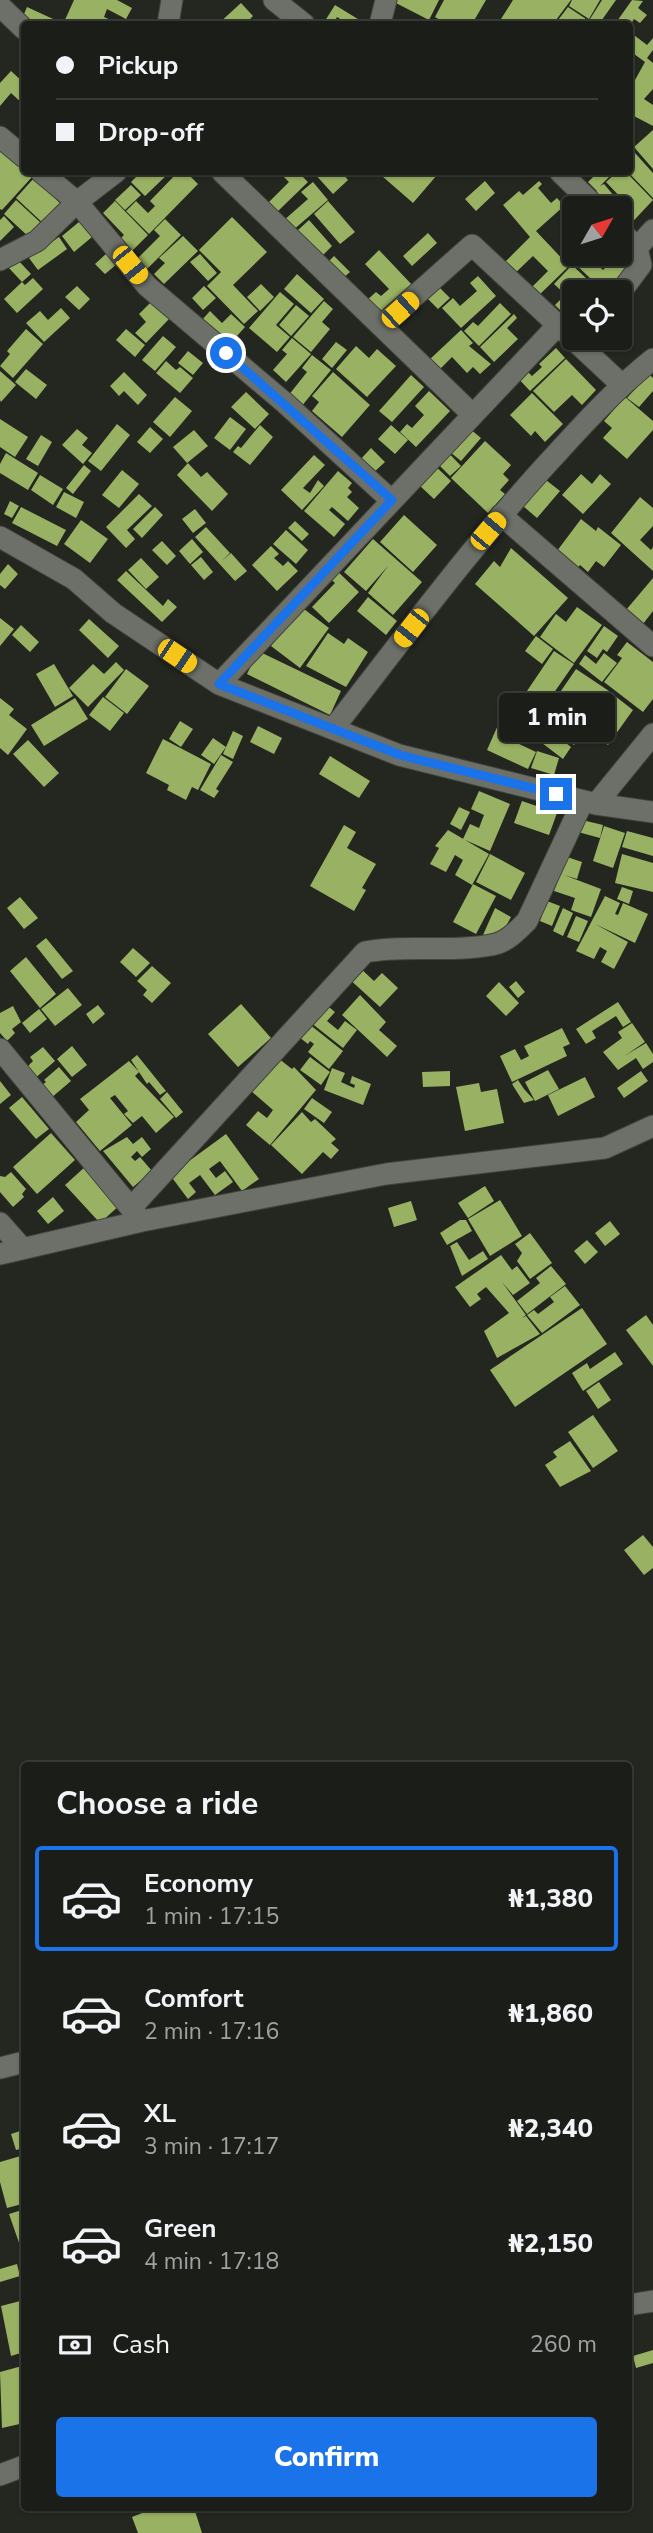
<!DOCTYPE html>
<meta charset="utf-8">
<style>
body{margin:0;font-family:"Nunito Sans",sans-serif;background:#282a25;color:#f1f3f6;height:100vh;display:flex;flex-direction:column;font-size:26px;white-space:nowrap}
*{box-sizing:border-box;margin:0}
p{font-size:23px;color:#a0a2a2}
.icon{flex:none;width:38px;height:38px;fill:none;stroke:currentColor;stroke-width:2;stroke-linecap:round;stroke-linejoin:round}
.map{position:relative;flex:1;overflow:hidden}
.sheet{position:absolute;left:21px;top:1762px;width:611px;height:749px;display:flex;flex-direction:column;background:#1b1d18;border-radius:7px;box-shadow:0 2px 5px #0004,0 0 0 2px #393b37}
.sheet>*{flex:none}
.guide{position:absolute;left:21px;top:21px;width:612px;height:154px;border-radius:7px;box-shadow:0 2px 5px #0004,0 0 0 2px #393b37;display:grid;align-content:center;height:154px;padding:0 35px;background:#1b1d18}
.needle{width:46px;rotate:51deg}
.tools{position:absolute;left:562px;top:196px;display:grid;gap:14px}
.tools a{display:grid;place-items:center;width:70px;height:70px;border-radius:7px;background:#1b1d18;box-shadow:0 2px 5px #0004,0 0 0 2px #393b37;font-size:35px}
.end{position:absolute;width:32px;height:32px;margin:-16px;border:9px solid #1a73e8;background:#fff;box-shadow:0 0 0 4px #fff}
.from{border-radius:50%}
.bubble{position:absolute;height:49px;border-radius:7px;background:#1b1d18;box-shadow:0 2px 5px #0004,0 0 0 2px #393b37;font-size:23px;font-weight:800;line-height:49px;text-align:center}
.car{position:absolute;width:21px;height:42px;margin:-21px -10px;border-radius:9px;box-shadow:0 0 5px 2px #0007;background:linear-gradient(#f5c518 24%,#345 0 40%,#f5c518 0 76%,#345 0 86%,#f5c518 0)}
.guide b{display:flex;align-items:center;gap:24px;height:66px;font-size:26px}
.guide b+b{border-top:2px solid #393b37}
.guide i{width:18px;height:18px;background:#f1f3f6}
ul{padding:0;list-style:none}
li{display:flex;align-items:center;gap:21px;height:105px;margin:0 14px 10px;padding:0 21px;border:4px solid transparent;border-radius:7px}
li div{flex:1}
li b{display:block;font-size:26px}
li em{font-style:normal;font-weight:800}
li.selected{border-color:#1a73e8}
li>.icon{width:63px;height:63px;stroke-width:1.5}
h2{padding:0 35px;font-size:32px;line-height:84px}
.pay{display:flex;align-items:center;gap:18px;height:77px;padding:0 35px;font-size:26px}
.pay p{margin-inline-start:auto}
.button{display:flex;gap:14px;margin-top:auto;padding:14px 35px}
.button a{flex:1;height:80px;border-radius:7px;background:#1a73e8;color:#fff;font-size:28px;font-weight:800;line-height:80px;text-align:center}
.map>svg:first-child{display:block}
.building{fill:#99b162}
.lines{fill:none;stroke-linecap:round;stroke-linejoin:round}
.minor-casing{stroke:#42433e;stroke-width:23}
.minor{stroke:#6d7069;stroke-width:21}
.route{stroke:#1a73e8;stroke-width:9}
</style>
<div class="map">
<svg width="653" height="2533" viewBox="0 0 653 2533">
<rect width="100%" height="100%" fill="#242720"/>
<!-- building -->
<path class="building" d="M74,0H117L132,8L126,19L107,9L104,17L120,24H69L64,22Z
M390,0H439L429,20Z
M444,0H486L472,24H447L435,17Z
M513,0H571L553,24H509L501,19Z
M572,0H600L589,19L569,6Z
M602,0H616L599,24L590,19Z
M632,0L643,1L638,8L647,15L640,23L634,19L631,24H615Z
M241,3L253,16L245,24H218Z
M335,5L366,24H349L337,17L333,24H323Z
M27,7L64,24H28L21,21Z
M568,7L586,19L582,24H555Z
M630,32L647,45L653,38V50L647,58L653,63V89L644,99L653,105V126L630,114V89L645,62L630,51Z
M11,71L24,83V105L11,93L0,106V83Z
M653,130V169L634,147Z
M0,147L32,177L2,210L0,209Z
M635,153L653,173V198L628,172L630,157Z
M141,172H170L145,196L131,182Z
M178,172H186L198,184L149,234L126,211L136,201L148,213L155,206L150,201Z
M287,172H298L308,182L275,214L266,205L289,182L283,176Z
M313,172H334L338,176L342,173L348,180L333,194Z
M386,172H432L437,175L413,203L382,176Z
M591,172H614L600,186L604,184L620,203L616,208H600L590,199L597,191L588,182L595,175Z
M617,172H626L653,200L624,231L620,226V209L626,203L606,182Z
M34,178L63,206L45,225L16,198Z
M485,181L495,193L476,211L465,199Z
M539,181L542,184L538,188L551,203L557,198L564,206L536,231L569,266L535,299L528,291L548,271L533,256L511,277L501,266L530,237L503,205L519,191L523,195Z
M313,182L328,200L292,231L283,221L308,199L301,192Z
M131,185L141,195L125,210L115,200Z
M16,200L41,223L29,237L4,214Z
M115,201L148,235L131,252L119,240L124,235L103,213Z
M328,201L355,232L340,244L314,214Z
M4,216L14,227L0,241V220Z
M232,217L267,252L233,285L258,311L244,324L207,286L221,272L199,250Z
M165,219L181,235L147,269L137,259L160,236L154,230Z
M309,220L332,246L321,257L297,231Z
M79,222L92,237L74,252L62,236Z
M428,233L437,243L412,266L403,256Z
M183,236L198,251L164,284L154,274L165,263L159,258Z
M59,237L67,249L38,270L29,258Z
M379,250L415,288L383,318L366,301L376,292L381,296L389,289L365,264Z
M623,250L635,261L605,292L574,263L583,254H605L595,263L603,270Z
M107,253L117,264L105,274L95,264Z
M200,254L217,273L208,281L190,262Z
M334,256L350,272L342,279L327,263Z
M17,259L31,274L22,282L8,267Z
M572,265L601,292H581L575,287L567,296L554,284Z
M297,274L324,299L311,313L284,289Z
M478,276L496,296L461,328L442,308L453,298L460,306L477,291L470,283Z
M33,278L43,289L17,313L4,299L22,282L25,285Z
M261,284L274,297L260,311L247,297Z
M77,286L90,299L79,310L65,297Z
M204,286L216,298L203,310L192,298Z
M438,286L450,298L438,309L426,297Z
M280,292L294,304L276,325L290,337L277,352L249,328Z
M563,297L574,308V327L558,318L563,313L555,305Z
M324,301L333,309L322,322L330,329L311,352L293,337Z
M151,302L169,319L146,343L135,333L146,322L139,314Z
M500,303L511,314L479,346L464,331L473,322L478,326Z
M296,305L309,316L291,336L279,325Z
M61,308L70,318L44,342L26,323L40,311L48,320Z
M210,311L222,323L231,314L245,327L229,345L202,320Z
M514,314L517,318L507,328L518,339L494,362L480,347Z
M26,329L43,344L13,378L0,366L10,354L7,351Z
M126,329L145,345L135,357L116,340Z
M461,330L473,343L469,346L491,364L480,374L473,367L467,373L452,357L438,371L428,361Z
M163,336L176,347L155,371L142,360Z
M292,338L311,354L286,382L273,370L287,354L282,350Z
M336,342L347,350L332,368L322,359Z
M356,346L369,358L377,349L396,366L367,397L336,369Z
M556,348L565,358L530,391L516,376L526,370L532,376L542,367L539,364Z
M188,351L203,363L193,375L178,363Z
M312,355L331,370L301,407L288,396L307,372L302,368Z
M566,359L596,390L582,405L572,395L554,412L533,391Z
M166,361L176,370L180,367L193,378L180,393L156,373Z
M26,369L47,385L36,399L15,382Z
M0,371L16,385L1,402L0,400Z
M124,372L147,395L138,405L124,391L119,396L110,386Z
M333,372L370,405L342,437L312,411L319,402L312,396Z
M649,374L653,378V391L639,407L627,398Z
M411,375L424,387L392,422L379,411Z
M429,391L450,411L416,447L400,432L407,424L412,428L424,415L415,406Z
M246,392L269,414L255,429L231,407Z
M532,393L563,424L545,442L535,431L531,436L510,415Z
M175,397L192,411L170,437L153,422Z
M625,397L653,421V430L627,459L603,438L612,428L604,421Z
M230,417L246,429L230,450L214,438Z
M0,419L28,437L15,457L0,447Z
M117,424L130,435L101,471L88,461Z
M464,424L481,438L461,461L444,447Z
M260,425L273,437L250,465L233,452L238,446L241,448Z
M391,425L408,440L395,454L378,439Z
M150,427L163,439L150,453L137,442Z
M77,429L88,438L82,445L92,453L83,464L62,445Z
M194,430L208,446L187,463L173,447Z
M41,435L52,442L38,466L26,459Z
M485,441L511,465L503,474L509,480L500,490L505,494L488,513L451,478Z
M371,448L385,462L373,473L360,460Z
M444,448L461,466L450,476L432,458Z
M6,453L38,473L28,490L0,473V464Z
M314,455L325,465L303,488L310,493L318,480L324,486L302,510L281,490Z
M431,462L451,481L434,499L419,485Z
M188,463L201,477L207,472L228,494L212,511L177,475Z
M84,465L91,471L73,494L66,488Z
M122,470L139,484L119,508L102,495Z
M338,471L352,483L348,488L352,492L347,497L359,508L348,521L332,507L329,510L345,524L334,537L304,511Z
M581,474L592,484L600,474L611,484L583,514L562,495Z
M40,475L63,489L53,505L31,490Z
M546,480L560,491L537,518L523,506Z
M64,492L84,502L76,518L56,507Z
M139,494L152,506L127,530L135,539L126,548L106,527Z
M640,497L653,508V526L640,540L651,550L653,547V571L611,533Z
M10,501L19,506L12,518L4,514Z
M21,507L66,530L57,546L12,523Z
M155,507L163,515L142,538L133,529Z
M195,509L206,523L193,533L182,519Z
M404,515L437,545L413,572L380,542Z
M581,519L596,531L598,527L621,545L604,567L596,561L588,572L580,565L575,571L554,555Z
M81,520L108,539L90,563L64,544Z
M295,521L309,534L302,541L288,528Z
M206,527L230,553L222,561L231,553L247,571L235,581L195,537Z
M286,530L308,550L296,564L273,544Z
M192,539L203,552L190,564L179,551Z
M373,539L422,582L393,615L368,593L388,566L366,591L344,572Z
M162,541L176,556L167,565L152,550Z
M271,546L279,554L274,558L283,566L288,561L298,571L277,591L252,565Z
M511,548L568,598L534,636L475,584L494,561L500,567Z
M201,557L213,572L204,580L191,565Z
M141,558L159,577L146,589L128,570Z
M8,564L18,574L5,589L0,585V574Z
M333,567L359,592L329,623L312,607L335,583L326,575Z
M126,571L163,606L168,599L177,607L162,622L117,580Z
M653,578V611L643,624L626,610Z
M368,597L397,621L386,635L357,611Z
M300,606L329,628L300,668L271,646Z
M577,607L602,625L574,663L540,637L556,614L566,622Z
M0,618L14,629L0,646Z
M89,619L119,646L108,658L79,630Z
M21,625L39,642L30,652L12,635Z
M604,626L618,636L607,652L603,649L597,658L587,651Z
M328,633L344,644L348,638L368,652L346,687L306,666Z
M536,636L553,649L542,664L525,651Z
M627,642L653,662V699L643,712L604,682L622,658L617,655Z
M258,651L341,691L330,715L247,674Z
M554,651L574,664L546,704L527,691Z
M604,653L617,663L602,682L579,664L585,655L596,664Z
M116,662L124,670L88,707L69,688L93,664L104,674Z
M54,664L73,696L55,707L36,674Z
M126,669L149,686L127,714L105,697Z
M576,669L609,691L585,726L552,704Z
M615,696L633,710L608,745L585,729L601,706L605,710Z
M103,697L124,713L110,731L89,715Z
M0,698L14,709L9,715L27,729L8,755L0,748Z
M75,698L88,719L44,746L31,725Z
M546,705L559,716L545,733L531,722Z
M502,716L523,725L515,742L536,752L528,769L487,750Z
M562,717L583,732L574,745L553,730Z
M180,721L193,729L181,747L169,739Z
M258,726L282,738L274,754L250,742Z
M233,731L243,736L233,759L223,754Z
M551,731L571,747L563,759L542,743Z
M213,738L226,747L214,764L201,755Z
M163,739L211,764L198,790L192,787L186,800L167,790L169,785L146,773Z
M28,740L59,773L44,787L13,754Z
M537,751L559,758L554,775L531,768Z
M221,755L233,762L216,789L219,791L214,798L200,790Z
M330,756L370,781L359,798L319,774Z
M479,791L510,804L490,851L463,839L470,824L479,828L484,815L471,809Z
M522,801L557,813L549,835L514,823Z
M459,807L470,812L461,830L450,824Z
M582,820L603,825L600,838L578,832Z
M344,825L356,832L347,848L376,864L362,888L366,890L354,911L310,886Z
M604,826L625,833L613,868L593,861Z
M448,830L489,854L472,885L455,875L463,860L455,855L446,872L430,864L439,848L435,846Z
M627,831L653,838V856L622,847Z
M490,854L525,873L511,900L476,882Z
M622,854L653,863V892L615,883Z
M567,857L582,862L577,879L564,875L601,889L591,917L571,910L575,898L554,891Z
M473,884L496,896L476,934L453,922Z
M622,887L633,891L629,904L617,899Z
M605,896L620,903L615,914L618,915L623,903L648,914L635,943L595,924L628,942L614,969L601,962L607,951L600,947L594,959L576,951Z
M20,897L38,918L24,929L7,908Z
M547,901L560,906L552,926L540,921Z
M495,908L511,917L497,943L483,935Z
M563,908L573,913L563,936L553,931Z
M576,916L588,921L579,942L567,937Z
M46,938L73,971L62,979L36,946Z
M133,948L150,963L136,977L120,962Z
M26,957L56,994L40,1008L10,971Z
M152,966L171,983L152,1003L143,995L147,990L137,981Z
M358,966L374,981L382,973L398,988L380,1007L347,977Z
M516,981L525,992L518,998L509,987Z
M499,982L519,1003L506,1016L486,996Z
M68,988L82,1005L55,1026L41,1009Z
M360,995L386,1022L379,1030L397,1046L387,1057L342,1015Z
M618,1002L631,1022L623,1027L616,1016L592,1031L596,1038L586,1044L576,1029Z
M241,1004L271,1038L238,1067L208,1034Z
M325,1004L335,1012L327,1021L338,1030L345,1021L357,1030L343,1048L310,1022Z
M98,1005L105,1014L93,1024L86,1014Z
M13,1006L21,1022L12,1029L15,1033L7,1041L0,1033V1013Z
M39,1009L47,1019L30,1033L22,1023Z
M632,1023L645,1042L626,1055L646,1043L653,1054V1062L643,1069L636,1058L618,1070L603,1052L622,1038L618,1032Z
M309,1024L343,1051L329,1069L308,1052L314,1044L310,1041L308,1044L299,1037Z
M562,1028L570,1044L563,1047L567,1056L512,1082L500,1056L515,1049L521,1060L529,1056L524,1046Z
M72,1046L87,1065L72,1077L57,1059Z
M43,1047L55,1061L34,1079L26,1068L33,1061L30,1057Z
M137,1055L166,1091L160,1095L149,1082L147,1084L131,1060Z
M310,1057L330,1072L321,1085L300,1070Z
M278,1058L292,1069L294,1067L316,1090L270,1145L246,1125L258,1111L267,1118L273,1110L251,1091Z
M129,1061L139,1072L135,1076L174,1117L156,1133L142,1116L133,1123L124,1114L128,1111L115,1095L110,1098L132,1125L100,1151L76,1122L89,1110L80,1099Z
M59,1067L71,1081L51,1098L41,1086L46,1082L44,1080Z
M332,1068L345,1073L341,1082L354,1088L355,1085L350,1083L352,1076L371,1084L363,1105L324,1090Z
M548,1070L559,1089L535,1101L525,1082Z
M450,1071V1086L423,1087L422,1072Z
M641,1071L648,1081L624,1098L617,1088Z
M585,1077L595,1097L558,1116L548,1095Z
M518,1080L524,1089L534,1100L524,1103L512,1084Z
M0,1081L11,1095L0,1104Z
M479,1083L481,1092L497,1089L504,1123L465,1131L456,1087Z
M167,1092L183,1112L176,1118L160,1099Z
M22,1097L49,1129L36,1139L9,1108Z
M312,1098L332,1112L324,1123L304,1109Z
M302,1112L311,1122L315,1119L336,1139L331,1143L339,1150L331,1159L323,1152L302,1174L271,1145Z
M51,1133L75,1160L37,1194L13,1167Z
M226,1134L259,1179L242,1191L220,1161L209,1169L216,1178L225,1171L233,1182L215,1195L200,1175L189,1183L196,1192L188,1199L170,1175Z
M127,1137L133,1144L142,1137L151,1149L142,1157L137,1151L131,1157L135,1161L140,1157L152,1171L133,1187L103,1151Z
M86,1166L121,1204L100,1223L65,1185Z
M11,1172L26,1189L22,1194L24,1197L13,1207L0,1192V1176L5,1177Z
M485,1186L494,1201L468,1218L458,1203Z
M53,1197L64,1211L48,1224L37,1211Z
M500,1200L522,1236L490,1256L468,1219Z
M411,1201L417,1220L394,1227L388,1208Z
M460,1220H466L472,1231L447,1245L440,1233Z
M610,1221L620,1234L605,1246L595,1233Z
M530,1233L552,1263L530,1279L517,1261L522,1253L515,1244Z
M587,1240L598,1252L585,1264L574,1251Z
M457,1242L469,1260L483,1251L488,1259L462,1276L450,1246Z
M501,1255L512,1270L517,1266L530,1283L513,1295L502,1282L526,1315L522,1318L526,1316L540,1334L497,1358L484,1331L509,1313L486,1287L477,1294L481,1299L470,1307L455,1287Z
M551,1266L566,1284L527,1314L517,1301L540,1283L536,1278Z
M565,1286L580,1305L542,1333L527,1315L534,1310L538,1314L554,1302L550,1297Z
M582,1308L607,1344L515,1407L490,1370Z
M646,1315L653,1325V1366L626,1330Z
M615,1352L623,1364L583,1391L572,1373L587,1363L590,1369Z
M599,1382L611,1400L598,1409L586,1391Z
M593,1415L618,1451L593,1468L568,1432Z
M570,1441L591,1471L560,1487L545,1465L557,1457L553,1452Z
M643,1535L653,1547V1568L644,1575L624,1550Z
M20,2131L24,2148L16,2150L11,2134Z
M24,2155V2198L21,2199L22,2204L7,2208L0,2182V2162Z
M22,2210L24,2213V2257L9,2214Z
M17,2264L20,2276L0,2282V2269Z
M24,2300V2352L11,2356L1,2306Z
M653,2350V2363L636,2368L633,2356Z
M22,2366L24,2423L2,2428L0,2372Z
M155,2508H194L202,2533H138L132,2517Z"/>
<g class="lines">
<!-- minor casing -->
<g class="minor-casing">
<path id="minor" d="M274,0L304,24
M0,6L24,29
M168,24L172,0
M380,24L386,0
M0,137L24,157
M41,172L77,202L147,286L285,403L392,501
M222,172L473,415
M560,172L597,208
M620,230L637,248
M0,260L37,241L77,202L116,172
M620,293L641,265L637,248L653,230
M381,326L472,245L621,384
M501,515L653,646
M0,537L74,579L113,613L219,684L399,755L596,804L653,812
M219,684L558,325
M333,729C406,635 477,539 558,452C588,419 618,387 653,359
M596,804L653,734
M0,1049L139,1218
M131,1208L365,952C407,944 450,953 491,945C506,943 517,931 527,921L583,801
M0,1223L22,1248
M0,1254L142,1221L386,1174L605,1148L653,1126
M0,2068L24,2062
M628,2305L653,2301
M0,2475L24,2466"/>
</g>
<!-- minor -->
<use href="#minor" class="minor"/>
</g>
<g class="lines">
<!-- route -->
<path class="route" d="M226,353L392,500L219,684L400,755L556,794"/>
</g>
</svg>
<div class="tools">
<a><svg class="needle" viewBox="-14 -14 28 28"><path d="M0-13l5 13h-10z" fill="#e53935"/><path d="M0 13l5-13h-10z" fill="#a0a2a2"/></svg></a>
<a><svg class="icon" aria-label="locate" viewBox="0 0 24 24"><circle cx="12" cy="12" r="6"/><path d="M12 2v4M12 18v4M2 12h4M18 12h4"/></svg></a>
</div>
<i class="end from" style="left:226px;top:353px"></i>
<i class="end" style="left:556px;top:794px"></i>
<div class="bubble" style="left:499px;top:693px;width:116px">1 min</div>
<i class="car" style="left:130px;top:265px;rotate:141deg"></i>
<i class="car" style="left:400px;top:310px;rotate:48deg"></i>
<i class="car" style="left:488px;top:531px;rotate:40deg"></i>
<i class="car" style="left:411px;top:628px;rotate:218deg"></i>
<i class="car" style="left:177px;top:656px;rotate:124deg"></i>
<div class="guide">
<b><i class="from"></i>Pickup</b>
<b><i></i>Drop-off</b>
</div>
<section class="sheet">
<h2>Choose a ride</h2>
<ul>
<li class="selected"><svg class="icon" aria-label="car" viewBox="0 0 24 24"><path d="M5 17H2v-5l4-1 3-4h7l3 4 3 1v5h-3M9 17h6M6 11h13"/><circle cx="7" cy="17" r="2"/><circle cx="17" cy="17" r="2"/></svg><div><b>Economy</b><p>1 min · 17:15</p></div><em>₦1,380</em></li>
<li><svg class="icon" aria-label="car" viewBox="0 0 24 24"><path d="M5 17H2v-5l4-1 3-4h7l3 4 3 1v5h-3M9 17h6M6 11h13"/><circle cx="7" cy="17" r="2"/><circle cx="17" cy="17" r="2"/></svg><div><b>Comfort</b><p>2 min · 17:16</p></div><em>₦1,860</em></li>
<li><svg class="icon" aria-label="car" viewBox="0 0 24 24"><path d="M5 17H2v-5l4-1 3-4h7l3 4 3 1v5h-3M9 17h6M6 11h13"/><circle cx="7" cy="17" r="2"/><circle cx="17" cy="17" r="2"/></svg><div><b>XL</b><p>3 min · 17:17</p></div><em>₦2,340</em></li>
<li><svg class="icon" aria-label="car" viewBox="0 0 24 24"><path d="M5 17H2v-5l4-1 3-4h7l3 4 3 1v5h-3M9 17h6M6 11h13"/><circle cx="7" cy="17" r="2"/><circle cx="17" cy="17" r="2"/></svg><div><b>Green</b><p>4 min · 17:18</p></div><em>₦2,150</em></li>
</ul>
<div class="pay"><svg class="icon" aria-label="cash" viewBox="0 0 24 24"><path d="M3 7h18v10H3z"/><circle cx="12" cy="12" r="2"/></svg>Cash<p>260 m</p></div>
<div class="button"><a>Confirm</a></div>
</section>
</div>
